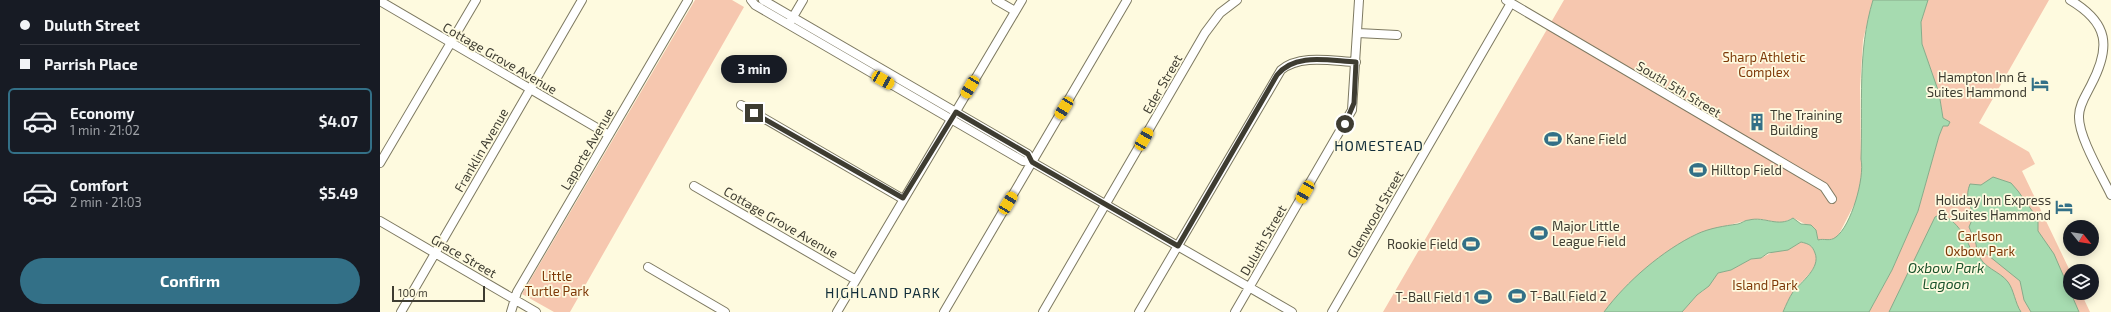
<!DOCTYPE html>
<meta charset="utf-8">
<style>
body{margin:0;font-family:"Exo 2",sans-serif;background:#242831;color:#f1f3f6;height:100vh;display:flex;flex-direction:column;font-size:15px;white-space:nowrap}
*{box-sizing:border-box;margin:0}
p{font-size:13px;color:#9ea1a6}
.icon{flex:none;width:22px;height:22px;fill:none;stroke:currentColor;stroke-width:2;stroke-linecap:round;stroke-linejoin:round}
.map{position:relative;flex:1;overflow:hidden}
.panel{display:flex;flex-direction:column;background:#171b24;width:380px}
.panel>*{flex:none}
.banner{display:grid;align-content:center;height:88px;padding:0 20px;background:#171b24}
.needle{width:26px;rotate:120deg}
.controls{position:absolute;left:1683px;top:220px;display:grid;gap:8px}
.controls a{display:grid;place-items:center;width:36px;height:36px;border-radius:50%;background:#171b24;box-shadow:0 2px 10px #0003;font-size:20px}
.scale{position:absolute;left:12px;bottom:10px;width:93px;box-sizing:border-box;padding-left:4px;border:2px solid #3e3c31;border-top:0;font-size:11px;line-height:14px;white-space:nowrap;color:#3e3c31;-webkit-text-stroke:3px #fefadf;paint-order:stroke}
.end{position:absolute;width:18px;height:18px;margin:-9px;border:5px solid #3e3c31;background:#fff;box-shadow:0 0 0 2px #fff}
.from{border-radius:50%}
.bubble{position:absolute;height:28px;border-radius:14px;background:#171b24;box-shadow:0 2px 10px #0003;font-size:13px;font-weight:700;line-height:28px;text-align:center}
.car{position:absolute;width:12px;height:24px;margin:-12px -6px;border-radius:5px;box-shadow:0 0 3px 1px #0007;background:linear-gradient(#f5c518 24%,#345 0 40%,#f5c518 0 76%,#345 0 86%,#f5c518 0)}
.banner b{display:flex;align-items:center;gap:14px;height:38px;font-size:15px}
.banner b+b{border-top:1px solid #363941}
.banner i{width:10px;height:10px;background:#f1f3f6}
ul{padding:0;list-style:none}
li{display:flex;align-items:center;gap:12px;height:66px;margin:0 8px 6px;padding:0 12px;border:2px solid transparent;border-radius:6px}
li div{flex:1}
li b{display:block;font-size:15px}
li em{font-style:normal;font-weight:700}
li.selected{border-color:#337087}
li>.icon{width:36px;height:36px;stroke-width:1.5}
.cta{display:flex;gap:8px;margin-top:auto;padding:8px 20px}
.cta a{flex:1;height:46px;border-radius:24px;background:#337087;color:#fff;font-size:16px;font-weight:700;line-height:46px;text-align:center}
main{display:flex;flex:1;min-height:0}
.map>svg:first-child{display:block}
.green{fill:#f6c7af}
.water{fill:#a6dbb0;stroke:#87ab8a}
.lines{fill:none;stroke-linecap:round;stroke-linejoin:round}
.minor-casing{stroke:#7d7961;stroke-width:10}
.minor{stroke:#fff;stroke-width:8}
.route{stroke:#3e3c31;stroke-width:5}
.labels{text-anchor:middle;stroke-width:3.5;stroke-linejoin:round;paint-order:stroke}
.park-label{font-size:13px;fill:#7e3908;stroke:#fefadf}
.street-label{font-size:13px;fill:#3e3c31;stroke:#fefadf}
.poi-label{font-size:13px;fill:#3e3c31;stroke:#fefadf;text-anchor:start}
.neighbourhood-label{font-size:14px;letter-spacing:1px;fill:#112d39;stroke:#fefadf}
.water-label{font-size:14px;font-style:italic;fill:#1b532c;stroke:#fefadf}
</style>
<main>
<section class="panel">
<div class="banner">
<b><i class="from"></i>Duluth Street</b>
<b><i></i>Parrish Place</b>
</div>
<ul>
<li class="selected"><svg class="icon" aria-label="car" viewBox="0 0 24 24"><path d="M5 17H2v-5l4-1 3-4h7l3 4 3 1v5h-3M9 17h6M6 11h13"/><circle cx="7" cy="17" r="2"/><circle cx="17" cy="17" r="2"/></svg><div><b>Economy</b><p>1 min · 21:02</p></div><em>$4.07</em></li>
<li><svg class="icon" aria-label="car" viewBox="0 0 24 24"><path d="M5 17H2v-5l4-1 3-4h7l3 4 3 1v5h-3M9 17h6M6 11h13"/><circle cx="7" cy="17" r="2"/><circle cx="17" cy="17" r="2"/></svg><div><b>Comfort</b><p>2 min · 21:03</p></div><em>$5.49</em></li>
</ul>
<div class="cta"><a>Confirm</a></div>
</section>
<div class="map">
<svg width="1731" height="312" viewBox="0 0 1731 312">
<rect width="100%" height="100%" fill="#fefadf"/>
<!-- green -->
<path class="green" d="M315,0H352L364,7L190,312H174L142,294Z
M1184,0H1493L1483,40L1480,87L1481,159L1483,172L1481,184L1475,203L1459,234L1454,239L1438,240L1436,230C1428,225 1421,222 1413,218L1401,223L1380,219L1368,220L1316,234L1285,254L1245,287L1224,312H1003Z
M1548,0H1669L1599,123L1649,152L1655,164L1642,171L1690,271V293H1701L1710,312H1489L1512,270L1538,211L1559,136L1563,126H1566L1568,121L1563,118L1559,93L1542,44L1541,22Z
M1421,242C1429,244 1432,245 1435,253C1441,267 1424,278 1417,287C1412,295 1406,303 1403,312H1302L1317,295L1323,291L1338,273L1351,270L1371,259L1381,258L1395,251L1408,250Z"/>
<!-- water -->
<path class="water" d="M1493,0H1548L1541,22L1542,44L1559,93L1563,118L1570,122L1568,126H1563L1559,136L1538,211L1512,270L1489,312H1403C1406,305 1409,298 1413,292C1421,282 1441,268 1435,253C1432,245 1429,244 1421,242L1408,250L1388,253L1381,258L1371,259L1351,270L1338,273L1329,286L1317,295L1302,312H1224C1246,282 1283,250 1317,234C1330,228 1344,226 1358,224C1362,223 1365,220 1369,220C1385,216 1398,228 1413,218L1421,224L1431,225L1436,230L1438,240C1444,238 1450,242 1456,237C1471,226 1485,178 1481,159C1483,105 1477,52 1493,0Z
M1613,177L1631,183L1638,191L1658,219V231L1674,254L1699,312H1651L1644,300L1640,281L1604,252L1598,253C1602,268 1620,271 1628,282C1634,290 1635,303 1641,312H1509L1555,217L1559,215C1573,215 1588,239 1591,251L1596,252L1597,251L1596,244L1589,227L1594,215C1589,204 1585,196 1590,184L1601,185Z"/>
<g class="lines">
<!-- minor casing -->
<g class="minor-casing">
<path id="minor" d="M371,0L375,5L643,161L652,162L912,312
M383,0L648,154L652,162
M616,0L635,11
M1126,0L1444,187L1452,199
M1690,0C1729,23 1731,47 1711,85C1706,95 1699,105 1699,116C1698,136 1722,176 1731,195
M0,1L229,135
M410,22L423,0
M978,33L1017,35
M361,105L523,199
M0,163L96,0
M314,186L476,280
M0,221L156,312
M268,267L345,312
M21,312L202,0
M131,312L137,292L308,0
M457,312L642,0
M564,312L747,0
M663,312L825,33L840,13L857,0
M759,312L901,70C920,54 952,61 976,62
M855,312L972,110L979,0
M952,312L1131,3"/>
</g>
<!-- minor -->
<use href="#minor" class="minor"/>
</g>
<g class="lines">
<!-- route -->
<path class="route" d="M374,113L523,198L576,112L648,154L652,162L798,246L897,75C915,52 950,61 976,62L974,103L965,124"/>
</g>
<!-- icons -->
<defs>
<g id="hotel-bare" transform="scale(1.38)"><path d="M-6-4.5h1.5V1H6V5H4.5V3h-9V5H-6ZM-4 0a1.8 1.8 0 1 1 3.6 0ZM.5 0V-2.5h3Q6-2.5 6 0Z" fill="#337087" stroke="#fefadf" stroke-width="2.5" paint-order="stroke"/></g>
<g id="building-bare" transform="scale(1.38)"><path d="M-4-6H4V6H1V3H-1V6H-4ZM-2.5-4.3h1.7v1.8h-1.7ZM.8-4.3h1.7v1.8H.8ZM-2.5-1h1.7V.8h-1.7ZM.8-1h1.7V.8H.8Z" fill="#337087" stroke="#fefadf" stroke-width="2.5" paint-order="stroke"/></g>
<g id="stadium-bare" transform="scale(1.38)"><path d="M0-5a6.5 5 0 1 0 0 10a6.5 5 0 1 0 0-10ZM-3.5-1.8h7v3.6h-7Z" fill="#337087" stroke="#fefadf" stroke-width="2.5" paint-order="stroke"/></g>
</defs>
<g fill-rule="evenodd">
<use href="#hotel-bare" x="1660" y="84"/>
<use href="#building-bare" x="1377" y="122"/>
<use href="#stadium-bare" x="1173" y="139"/>
<use href="#stadium-bare" x="1318" y="170"/>
<use href="#hotel-bare" x="1684" y="207"/>
<use href="#stadium-bare" x="1159" y="233"/>
<use href="#stadium-bare" x="1091" y="244"/>
<use href="#stadium-bare" x="1137" y="296"/>
<use href="#stadium-bare" x="1103" y="297"/>
</g>
<g class="labels">
<!-- park labels -->
<g class="park-label">
<text x="1384" y="62">Sharp Athletic<tspan x="1384" dy="15">Complex</tspan></text>
<text x="1600" y="241">Carlson<tspan x="1600" dy="15">Oxbow Park</tspan></text>
<text x="177" y="281">Little<tspan x="177" dy="15">Turtle Park</tspan></text>
<text x="1385" y="290">Island Park</text>
</g>
<!-- street labels -->
<g class="street-label">
<text transform="translate(120 58) rotate(30)" y="5">Cottage Grove Avenue</text>
<text transform="translate(782 84) rotate(-60)" y="5">Eder Street</text>
<text transform="translate(1299 89) rotate(31)" y="5">South 5th Street</text>
<text transform="translate(207 149) rotate(-60)" y="5">Laporte Avenue</text>
<text transform="translate(101 150) rotate(-60)" y="5">Franklin Avenue</text>
<text transform="translate(995 214) rotate(-60)" y="5">Glenwood Street</text>
<text transform="translate(401 222) rotate(30)" y="5">Cottage Grove Avenue</text>
<text transform="translate(883 240) rotate(-60)" y="5">Duluth Street</text>
<text transform="translate(84 256) rotate(30)" y="5">Grace Street</text>
</g>
<!-- poi labels -->
<g class="poi-label">
<text x="1647" y="82" text-anchor="end">Hampton Inn &amp;<tspan x="1647" dy="15">Suites Hammond</tspan></text>
<text x="1390" y="120">The Training<tspan x="1390" dy="15">Building</tspan></text>
<text x="1186" y="144">Kane Field</text>
<text x="1331" y="175">Hilltop Field</text>
<text x="1671" y="205" text-anchor="end">Holiday Inn Express<tspan x="1671" dy="15">&amp; Suites Hammond</tspan></text>
<text x="1172" y="231">Major Little<tspan x="1172" dy="15">League Field</tspan></text>
<text x="1078" y="249" text-anchor="end">Rookie Field</text>
<text x="1150" y="301">T-Ball Field 2</text>
<text x="1090" y="302" text-anchor="end">T-Ball Field 1</text>
</g>
<!-- neighbourhood labels -->
<g class="neighbourhood-label">
<text x="999" y="151">HOMESTEAD</text>
<text x="503" y="298">HIGHLAND PARK</text>
</g>
<!-- water labels -->
<g class="water-label">
<text x="1566" y="273">Oxbow Park<tspan x="1566" dy="16">Lagoon</tspan></text>
</g>
</g>
</svg>
<div class="controls">
<a><svg class="needle" viewBox="-14 -14 28 28"><path d="M0-13l5 13h-10z" fill="#e53935"/><path d="M0 13l5-13h-10z" fill="#9ea1a6"/></svg></a>
<a><svg class="icon" aria-label="layers" viewBox="0 0 24 24"><path d="M12 4l9 5-9 5-9-5zM3 14l9 5 9-5"/></svg></a>
</div>
<div class="scale">100 m</div>
<i class="end from" style="left:965px;top:124px"></i>
<i class="end" style="left:374px;top:113px"></i>
<div class="bubble" style="left:341px;top:55px;width:66px">3 min</div>
<i class="car" style="left:503px;top:80px;rotate:120deg"></i>
<i class="car" style="left:590px;top:87px;rotate:211deg"></i>
<i class="car" style="left:684px;top:108px;rotate:211deg"></i>
<i class="car" style="left:764px;top:139px;rotate:30deg"></i>
<i class="car" style="left:925px;top:192px;rotate:210deg"></i>
<i class="car" style="left:628px;top:203px;rotate:31deg"></i>
</div>
</main>
